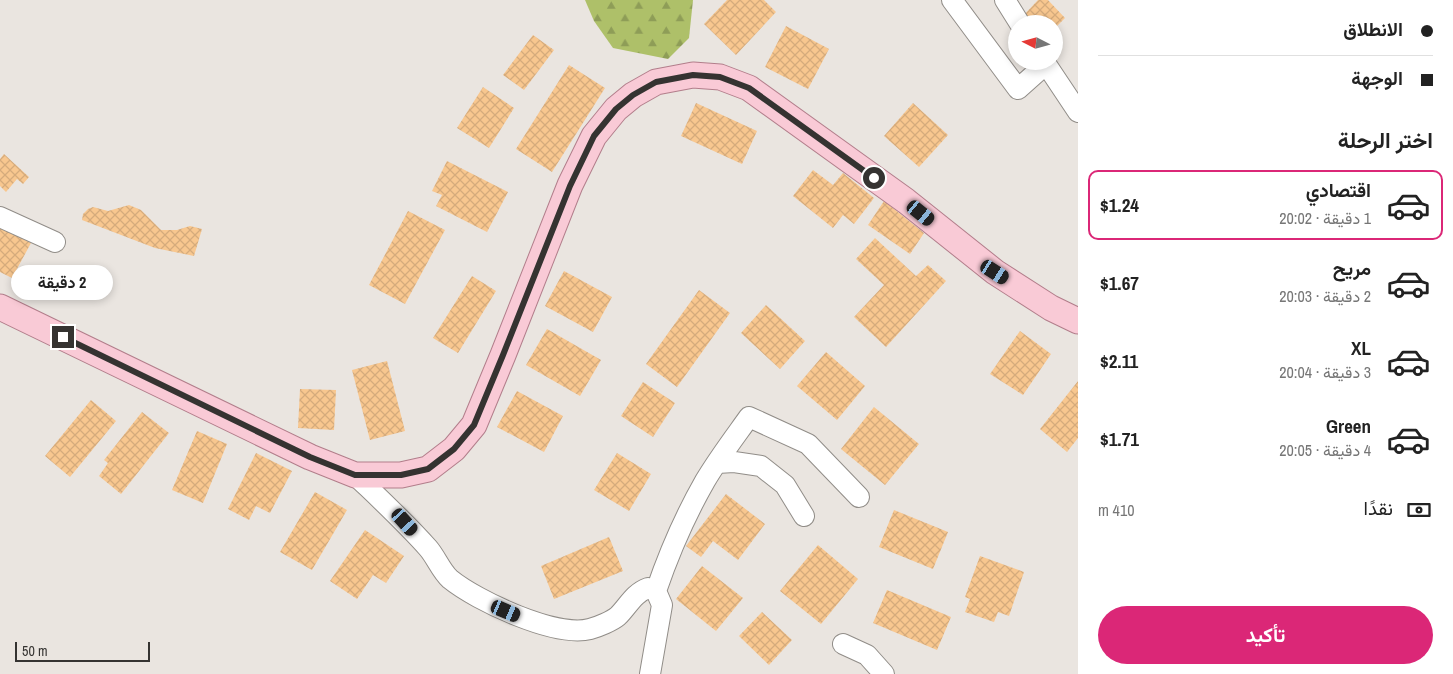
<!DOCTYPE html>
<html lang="ar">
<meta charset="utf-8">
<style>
body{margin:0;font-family:"Archivo Narrow",Vazirmatn,sans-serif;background:#f2f2f2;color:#222;direction:rtl;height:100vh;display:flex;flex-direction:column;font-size:19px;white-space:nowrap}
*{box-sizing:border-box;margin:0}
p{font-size:16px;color:#767676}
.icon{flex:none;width:28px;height:28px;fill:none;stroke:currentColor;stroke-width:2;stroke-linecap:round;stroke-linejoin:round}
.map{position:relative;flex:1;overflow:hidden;direction:ltr}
.panel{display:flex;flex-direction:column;background:#fff;width:375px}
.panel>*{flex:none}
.top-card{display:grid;align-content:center;height:110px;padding:0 20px;background:#fff}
.needle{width:32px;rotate:276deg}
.controls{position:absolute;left:1008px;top:15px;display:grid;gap:10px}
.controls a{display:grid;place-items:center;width:55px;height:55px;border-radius:50%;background:#fff;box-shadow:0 2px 8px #0003;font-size:25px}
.scale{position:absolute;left:15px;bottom:12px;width:135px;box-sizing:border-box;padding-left:5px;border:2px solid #353331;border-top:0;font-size:14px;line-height:18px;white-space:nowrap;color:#353331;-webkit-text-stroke:4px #eae5e0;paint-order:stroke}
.end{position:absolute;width:22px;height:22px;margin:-11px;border:6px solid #353331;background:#fff;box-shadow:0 0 0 2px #fff}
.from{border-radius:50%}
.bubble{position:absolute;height:35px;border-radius:18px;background:#fff;box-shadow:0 2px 8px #0003;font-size:16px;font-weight:700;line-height:35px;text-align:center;direction:rtl}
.car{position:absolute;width:15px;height:30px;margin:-15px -8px;border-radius:6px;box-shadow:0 0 4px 1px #0007;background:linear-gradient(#222 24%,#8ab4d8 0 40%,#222 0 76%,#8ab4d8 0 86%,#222 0)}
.top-card b{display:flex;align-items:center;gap:18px;height:48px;font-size:19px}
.top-card b+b{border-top:1px solid #e0e0e0}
.top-card i{width:12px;height:12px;background:#222}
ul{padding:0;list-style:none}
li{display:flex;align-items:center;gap:15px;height:70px;margin:0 10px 8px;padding:0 10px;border:2px solid transparent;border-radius:10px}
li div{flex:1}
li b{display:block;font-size:19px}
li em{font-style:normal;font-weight:700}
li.current{border-color:#db2777}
li>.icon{width:45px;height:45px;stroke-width:1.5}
h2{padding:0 20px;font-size:22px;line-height:60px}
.pay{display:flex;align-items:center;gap:12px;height:55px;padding:0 20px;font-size:19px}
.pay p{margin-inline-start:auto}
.primary-button{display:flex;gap:10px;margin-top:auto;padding:10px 20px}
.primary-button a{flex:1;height:58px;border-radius:30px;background:#db2777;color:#fff;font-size:20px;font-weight:700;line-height:58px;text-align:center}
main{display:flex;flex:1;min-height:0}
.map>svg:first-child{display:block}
.forest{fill:url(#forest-firs)}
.building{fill:url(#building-cross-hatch)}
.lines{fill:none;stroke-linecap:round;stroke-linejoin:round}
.minor-casing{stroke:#918d88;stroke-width:22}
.major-casing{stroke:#b27e8b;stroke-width:27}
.minor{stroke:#fff;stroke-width:20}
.major{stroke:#f9cad6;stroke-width:25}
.route{stroke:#353331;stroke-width:6}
</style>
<main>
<section class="panel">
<div class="top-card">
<b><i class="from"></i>الانطلاق</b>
<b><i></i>الوجهة</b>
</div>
<h2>اختر الرحلة</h2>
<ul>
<li class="current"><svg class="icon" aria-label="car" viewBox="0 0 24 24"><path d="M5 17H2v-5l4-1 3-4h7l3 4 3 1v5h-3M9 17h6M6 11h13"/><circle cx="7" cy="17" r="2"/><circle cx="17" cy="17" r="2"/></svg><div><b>اقتصادي</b><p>1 دقيقة · 20:02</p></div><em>$1.24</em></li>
<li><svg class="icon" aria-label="car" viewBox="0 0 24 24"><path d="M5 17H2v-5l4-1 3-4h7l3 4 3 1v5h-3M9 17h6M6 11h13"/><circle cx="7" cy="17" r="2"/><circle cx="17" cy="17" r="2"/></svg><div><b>مريح</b><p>2 دقيقة · 20:03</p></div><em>$1.67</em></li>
<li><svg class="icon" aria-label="car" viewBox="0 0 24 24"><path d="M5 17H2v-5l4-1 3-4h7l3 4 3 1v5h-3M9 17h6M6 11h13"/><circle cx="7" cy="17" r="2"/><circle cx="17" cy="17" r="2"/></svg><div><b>XL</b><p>3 دقيقة · 20:04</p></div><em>$2.11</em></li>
<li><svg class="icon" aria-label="car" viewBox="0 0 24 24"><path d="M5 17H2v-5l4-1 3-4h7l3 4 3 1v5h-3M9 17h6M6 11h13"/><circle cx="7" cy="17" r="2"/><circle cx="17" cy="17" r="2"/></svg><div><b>Green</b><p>4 دقيقة · 20:05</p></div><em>$1.71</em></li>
</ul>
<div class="pay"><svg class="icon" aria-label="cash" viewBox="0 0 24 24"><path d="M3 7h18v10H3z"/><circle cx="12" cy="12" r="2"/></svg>نقدًا<p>410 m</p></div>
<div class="primary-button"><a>تأكيد</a></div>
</section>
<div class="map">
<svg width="1078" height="674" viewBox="0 0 1078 674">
<defs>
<pattern id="forest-firs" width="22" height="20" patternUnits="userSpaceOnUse" patternTransform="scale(1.25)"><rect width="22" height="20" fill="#aec069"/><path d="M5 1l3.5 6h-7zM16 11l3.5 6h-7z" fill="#8e9d57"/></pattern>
<pattern id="building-cross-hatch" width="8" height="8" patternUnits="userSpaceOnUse" patternTransform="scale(1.25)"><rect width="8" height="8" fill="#f8c78f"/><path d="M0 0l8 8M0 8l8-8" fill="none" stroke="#d5ab7c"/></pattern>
</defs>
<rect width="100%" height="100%" fill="#eae5e0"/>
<!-- forest -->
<path class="forest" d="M585,0H693L689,38L668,59L613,48L594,21Z"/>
<!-- building -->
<path class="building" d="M727,0H764L776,12L736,55L704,24Z
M1038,0H1048L1065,18L1054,29V24H1030L1023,16Z
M786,26L829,49L808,89L765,67Z
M533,35L554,50L524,90L503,75Z
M569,65L605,88L552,172L516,149Z
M483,87L514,108L489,148L457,128Z
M696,103L757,131L742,164L681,136Z
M913,103L948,135L919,167L884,136Z
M4,154L29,177L23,184L17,179L6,192L0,186V159Z
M447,161L508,192L487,232L436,206L442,195L432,191Z
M813,170L833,185L843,173L874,198L854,224L843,215L833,228L793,196Z
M884,201L924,233L910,254L868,225Z
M129,205L141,210L161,230H177L190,226L202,229L194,256L155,248L82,220L83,214L88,209L93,207L108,211Z
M408,211L445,230L405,304L369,285Z
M0,227L31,243L12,278L0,272Z
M875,238L916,276L928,265L946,281L886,347L854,317L884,285L856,259Z
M564,271L612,297L593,332L545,306Z
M472,276L496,291L458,353L433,338Z
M699,290L730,313L677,387L646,364Z
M766,305L805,341L780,369L741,333Z
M547,329L601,360L580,396L526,365Z
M1020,331L1051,354L1023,395L990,374Z
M826,352L865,386L837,420L797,386Z
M387,361L405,431L370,440L352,370Z
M1078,381V438L1067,452L1040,429Z
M643,382L675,403L653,437L621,416Z
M300,389L336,390L334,430L298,428Z
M517,391L563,416L544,452L497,427Z
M91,400L116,421L70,477L45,456Z
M874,407L919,444L885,485L841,449Z
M142,412L169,433L121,494L99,476L108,463L104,460Z
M197,431L227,444L203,503L172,490Z
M256,453L292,471L270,513L256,506L249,520L228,509Z
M617,453L651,474L629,511L594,490Z
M315,492L347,510L312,570L280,552Z
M726,494L765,524L738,560L713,541L701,557L686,546Z
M894,510L948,532L933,569L879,547Z
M365,530L404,556L386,583L373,575L357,599L330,581Z
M609,537L623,571L554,599L541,566Z
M818,545L858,579L821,624L780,591Z
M980,556L1024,572L1009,616L998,612L994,622L965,612L970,599L965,597Z
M702,566L743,598L716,631L676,599Z
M887,590L951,617L937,650L873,623Z
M762,612L792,640L769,665L739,636Z"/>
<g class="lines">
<!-- minor casing -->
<g class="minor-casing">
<path id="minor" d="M952,0L1018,89L1046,64
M1005,0L1020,24
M1044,61L1078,112
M0,217L55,242
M717,463L734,462L761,466L785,485L804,516
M355,475C380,499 405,522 428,548C436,557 441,571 450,579C477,601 556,638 590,629C598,627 612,621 618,616C628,606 634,593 648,588L656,591
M843,644L867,655L884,674
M650,674L662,605L656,591C669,553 685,516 705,481C718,459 734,438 749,417L808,444L859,497"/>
</g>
<!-- major casing -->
<g class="major-casing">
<path id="major" d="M0,307L310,457L355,475H401L428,469L454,449L474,425L503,355L570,185L594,136L616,109L633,95L656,82L693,75L720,77L749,88L906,201L995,272L1051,308L1078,321"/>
</g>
<!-- minor -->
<use href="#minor" class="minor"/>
<!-- major -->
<use href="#major" class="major"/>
</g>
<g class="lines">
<!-- route -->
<path class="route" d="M63,337L310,457L355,475H401L428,469L454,449L474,425L503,355L570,186L594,136L616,109L633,95L656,82L693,75L720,77L749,88L874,178"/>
</g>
</svg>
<div class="controls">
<a><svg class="needle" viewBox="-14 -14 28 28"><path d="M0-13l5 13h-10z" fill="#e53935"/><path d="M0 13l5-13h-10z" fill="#767676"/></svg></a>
</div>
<div class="scale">50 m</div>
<i class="end from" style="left:874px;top:178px"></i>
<i class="end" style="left:63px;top:337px"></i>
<div class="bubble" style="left:11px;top:265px;width:102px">2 دقيقة</div>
<i class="car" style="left:921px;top:213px;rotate:129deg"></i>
<i class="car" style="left:995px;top:272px;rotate:123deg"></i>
<i class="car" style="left:405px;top:522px;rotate:138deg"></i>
<i class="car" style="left:506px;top:611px;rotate:113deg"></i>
</div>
</main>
